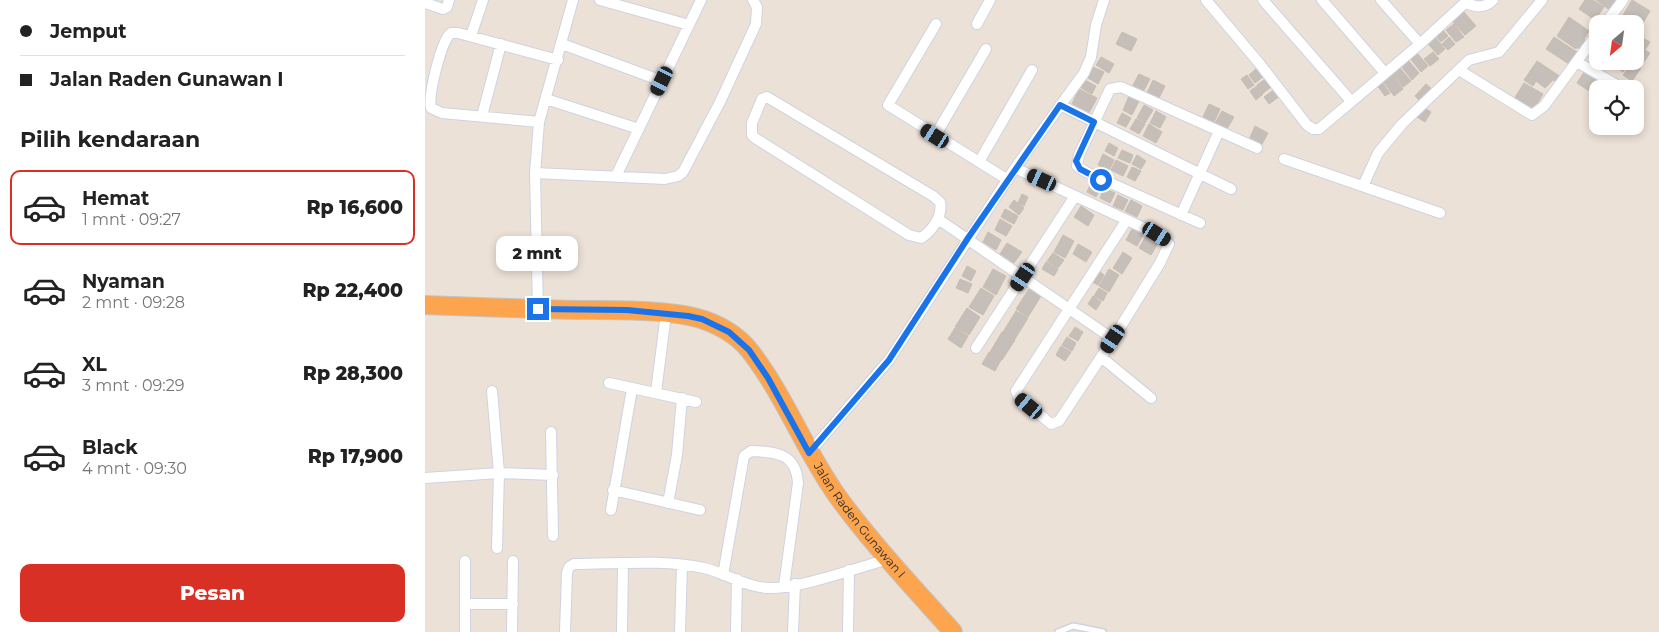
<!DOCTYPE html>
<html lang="id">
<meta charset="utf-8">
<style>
body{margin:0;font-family:Montserrat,sans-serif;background:#f6f6f6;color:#222;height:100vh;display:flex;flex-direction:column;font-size:19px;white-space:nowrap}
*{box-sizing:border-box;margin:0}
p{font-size:16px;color:#767676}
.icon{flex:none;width:28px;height:28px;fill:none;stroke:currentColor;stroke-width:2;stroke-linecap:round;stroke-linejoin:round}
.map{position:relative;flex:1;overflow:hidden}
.panel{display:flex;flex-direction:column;background:#fff;width:425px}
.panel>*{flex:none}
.banner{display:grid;align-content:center;height:110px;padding:0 20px;background:#fff}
.needle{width:32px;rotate:209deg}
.buttons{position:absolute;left:1164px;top:15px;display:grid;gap:10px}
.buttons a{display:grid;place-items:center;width:55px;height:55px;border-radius:10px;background:#fff;box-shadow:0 2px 8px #0003;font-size:25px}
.end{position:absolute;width:22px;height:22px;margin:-11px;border:6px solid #1a73e8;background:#fff;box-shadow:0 0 0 2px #fff}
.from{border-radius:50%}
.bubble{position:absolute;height:35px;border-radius:10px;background:#fff;box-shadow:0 2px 8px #0003;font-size:16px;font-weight:800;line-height:35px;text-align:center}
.car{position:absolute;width:15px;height:30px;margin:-15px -8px;border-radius:6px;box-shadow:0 0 4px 1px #0007;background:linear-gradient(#222 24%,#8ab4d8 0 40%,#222 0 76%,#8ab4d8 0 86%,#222 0)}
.banner b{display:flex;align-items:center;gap:18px;height:48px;font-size:19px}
.banner b+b{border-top:1px solid #e0e0e0}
.banner i{width:12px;height:12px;background:#222}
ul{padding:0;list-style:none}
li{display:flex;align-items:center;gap:15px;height:75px;margin:0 10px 8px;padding:0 10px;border:2px solid transparent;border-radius:10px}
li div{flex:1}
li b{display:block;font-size:19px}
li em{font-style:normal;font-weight:800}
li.current{border-color:#d93025}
li>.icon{width:45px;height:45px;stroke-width:1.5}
h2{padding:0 20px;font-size:22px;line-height:60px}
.cta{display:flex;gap:10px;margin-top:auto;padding:10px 20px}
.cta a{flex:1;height:58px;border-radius:10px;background:#d93025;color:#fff;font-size:20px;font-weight:800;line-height:58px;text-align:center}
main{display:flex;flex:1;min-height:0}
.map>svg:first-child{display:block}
.building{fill:#c6beb8;stroke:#c7bdb1}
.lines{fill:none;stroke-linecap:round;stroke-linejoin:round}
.service-casing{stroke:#cdd3e2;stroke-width:8}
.minor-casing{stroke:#cdd3e2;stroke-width:12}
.trunk-casing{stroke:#c3c3c3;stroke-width:20}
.service{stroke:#fff;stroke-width:5}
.minor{stroke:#fff;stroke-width:10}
.trunk{stroke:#fca44e;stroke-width:18}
.route{stroke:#1a73e8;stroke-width:6}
.labels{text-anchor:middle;stroke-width:4.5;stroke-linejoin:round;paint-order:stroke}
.street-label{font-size:12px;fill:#272727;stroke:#fff}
</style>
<main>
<section class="panel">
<div class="banner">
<b><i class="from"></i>Jemput</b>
<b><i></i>Jalan Raden Gunawan I</b>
</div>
<h2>Pilih kendaraan</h2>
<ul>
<li class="current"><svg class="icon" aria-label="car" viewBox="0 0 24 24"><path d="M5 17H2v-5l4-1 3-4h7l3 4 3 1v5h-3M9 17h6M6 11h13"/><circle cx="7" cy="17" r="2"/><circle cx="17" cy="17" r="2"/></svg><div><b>Hemat</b><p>1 mnt · 09:27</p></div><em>Rp 16,600</em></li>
<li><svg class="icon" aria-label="car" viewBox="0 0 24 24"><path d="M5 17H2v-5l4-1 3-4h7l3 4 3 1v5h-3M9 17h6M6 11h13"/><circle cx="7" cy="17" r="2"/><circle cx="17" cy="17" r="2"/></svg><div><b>Nyaman</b><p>2 mnt · 09:28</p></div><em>Rp 22,400</em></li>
<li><svg class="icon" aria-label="car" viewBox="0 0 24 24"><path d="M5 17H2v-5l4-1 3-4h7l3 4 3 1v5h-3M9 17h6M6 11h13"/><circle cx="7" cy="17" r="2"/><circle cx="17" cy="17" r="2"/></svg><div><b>XL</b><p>3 mnt · 09:29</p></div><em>Rp 28,300</em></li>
<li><svg class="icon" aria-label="car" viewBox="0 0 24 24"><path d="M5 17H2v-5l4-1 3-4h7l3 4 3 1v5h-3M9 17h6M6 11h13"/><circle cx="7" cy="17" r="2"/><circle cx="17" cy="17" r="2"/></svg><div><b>Black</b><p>4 mnt · 09:30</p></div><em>Rp 17,900</em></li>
</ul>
<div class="cta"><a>Pesan</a></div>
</section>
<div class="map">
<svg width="1234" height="632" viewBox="0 0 1234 632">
<rect width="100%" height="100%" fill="#ece1d7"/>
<!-- building -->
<path class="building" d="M1160,0H1168L1179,7L1170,20L1154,9Z
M1171,0H1192L1186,11Z
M1207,0L1225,11L1216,26L1198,15Z
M1039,12L1051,26L1040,35L1028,22Z
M1144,17L1164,31L1159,39L1162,42L1156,50L1152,47L1151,49L1132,36Z
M1029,24L1039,37L1031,42L1021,30Z
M1017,29L1023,36L1016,42L1010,35Z
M697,32L712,39L706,51L691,44Z
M1212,35L1225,42L1220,50L1225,53L1218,63L1210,57Z
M1010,37L1020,49L1013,55L1002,43Z
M1024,37L1030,44L1023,50L1017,44Z
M1129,37L1152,52L1144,64L1121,49Z
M1172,41V61H1174L1173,64L1165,58Z
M991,52L1003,66L996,72L984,57Z
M1008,52L1014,59L1005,66L999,59Z
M676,57L689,64L684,73L671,65Z
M983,60L994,73L987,80L976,66Z
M1210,60L1215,63L1213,66L1216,68L1207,81L1198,75Z
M1112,61L1136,77L1132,82L1128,80L1120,88L1111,81L1108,86L1099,80Z
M1181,61H1205L1198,72Z
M668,67L679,72L673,84L663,78Z
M974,67L986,81L978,87L967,73Z
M832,68L839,76L830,83L824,75Z
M1161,69L1184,83L1181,89H1172V96L1152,83Z
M966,73L978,89L969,96L957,80Z
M714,74L725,79L718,92L707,87Z
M822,75L829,85L823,89L816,79Z
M843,77L849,85L838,93L832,85Z
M660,80L671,86L667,94L656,88Z
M728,80L740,86L734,98L722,93Z
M956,81L965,93L960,96L951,84Z
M1099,83L1118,94L1108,111L1089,99Z
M1001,84L1008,90L996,102L990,96Z
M832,86L838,94L831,100L825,91Z
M654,89L672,98L664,113L647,104Z
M850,89L855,96L844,104L839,97Z
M704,96L714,101L707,115L698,110Z
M784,104L795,109L789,122L778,117Z
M719,105L728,110L720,123L712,118Z
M998,107L1006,112L1000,122L992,117Z
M731,111L741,117L735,128L725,123Z
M797,111L809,117L802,129L790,123Z
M697,113L706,118L701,127L692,123Z
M711,119L720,124L714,134L705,129Z
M724,124L737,132L731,143L718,136Z
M830,126L843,133L836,146L824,140Z
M684,143L693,148L689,156L680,151Z
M697,150L708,155L705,163L693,158Z
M678,154L689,160L684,171L673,165Z
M712,155L721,161L716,169L707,164Z
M691,160L703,166L698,176L686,170Z
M707,167L716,171L710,181L702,177Z
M666,183L676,188L671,197L662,192Z
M679,188L690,193L685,203L675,198Z
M597,194L603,197L599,206L593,203Z
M693,195L703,200L698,210L688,206Z
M589,200L599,208L594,215L584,207Z
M706,200L717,206L712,217L700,211Z
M656,206L669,215L663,226L649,217Z
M580,209L593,216L589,224L576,217Z
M575,219L587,226L581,236L570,230Z
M707,229L718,235L712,246L701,240Z
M563,232L576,240L571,250L558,242Z
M638,235L649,241L640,258L629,252Z
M721,236L733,243L726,255L714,248Z
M582,243L597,252L589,263L575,254Z
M653,244L667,252L661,262L648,254Z
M698,252L707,258L697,274L688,268Z
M628,253L639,260L633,268L622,261Z
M621,262L633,269L629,276L617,269Z
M542,266L551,271L546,281L537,276Z
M568,269L581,276L571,295L558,287Z
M684,269L694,275L684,292L674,286Z
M674,271L679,275L673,285L667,282Z
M535,279L547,284L543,293L531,288Z
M556,288L569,296L558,315L544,307Z
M674,288L682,293L678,301L669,296Z
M604,289L616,296L603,317L591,309Z
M668,296L676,302L671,310L663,304Z
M542,308L555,317L544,335L530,327Z
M591,311L603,318L590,339L578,332Z
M650,327L658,332L653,341L644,336Z
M530,328L543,336L536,348L523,339Z
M577,332L590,340L577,360L565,352Z
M642,337L651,343L647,351L637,345Z
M636,346L646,352L640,361L631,355Z
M564,352L576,360L570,371L557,364Z"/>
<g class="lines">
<!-- service casing -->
<g class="service-casing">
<path id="service" d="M633,632L648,626L678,632"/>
</g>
<!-- minor casing -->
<g class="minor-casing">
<path id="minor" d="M175,0L264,25
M781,0L834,63L882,125L888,129H894L995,44L1043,0
M838,0L926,101
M897,0L960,73
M956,0L995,44
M0,3L18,9L22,7L24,0
M1041,3C1051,7 1059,9 1068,0
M511,24L463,105L583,180
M552,24L565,0
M1180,24L1198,0
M46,36L58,0
M137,44L237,81
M1152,62L1192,85
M1034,70L1107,115L1119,106L1172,34
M342,97L508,196L515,202C518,216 507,231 496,238L484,235L330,138L327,135V123L337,99Z
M121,99L214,129
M635,105L806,189
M57,116L76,44
M114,122L17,113L6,108C3,95 16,41 26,33H33L133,60
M510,136L561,49
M859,159L1015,213
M554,162L607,70
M590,168L732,234L744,244L735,263L688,339L634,421L626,424L593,396L591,391L701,221
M110,173L240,179L253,176L258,172L295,102L331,24L332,7L328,0
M191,176L276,0
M938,186L953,153L977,124L1044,60L1074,52L1117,0
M756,215L794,131
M513,219L688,339
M775,223L661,172L652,166L654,155L685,89L696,87L832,148
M113,309L110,173L114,122L148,0
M551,348L650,196
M676,357L726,398
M184,383L271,402
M67,391L74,473L72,548
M231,392L241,314
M126,432L128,536
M384,453L464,360L590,168L659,73L666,57L671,25L679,0
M0,478L74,473L128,475
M188,490L275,510
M243,503L252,455L257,398
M186,510L207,389
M40,561V632
M298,575L319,456L326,451C351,452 371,453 373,483L359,586
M40,604H88
M87,632L88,561
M140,632L142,573L144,567L149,564C192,564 237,559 279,568C301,573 322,588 345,588C377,588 431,568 464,559
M197,632L198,564
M255,632L257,565
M311,632L312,579
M368,632L370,584
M423,632L424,570"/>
</g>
<!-- trunk casing -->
<g class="trunk-casing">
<g id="trunk">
<path id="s1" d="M0,305C52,307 103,309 155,310C188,310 249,309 279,320C296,326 314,337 325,351C360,396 380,451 413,497C448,545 489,588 528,632"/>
</g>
</g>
<!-- service -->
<use href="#service" class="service"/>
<!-- minor -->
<use href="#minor" class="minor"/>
<!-- trunk -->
<use href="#trunk" class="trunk"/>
</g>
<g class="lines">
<!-- route -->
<path class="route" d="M113,309L202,310L263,316L277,319L304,332L324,350L343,378L384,453L464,360L543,238L635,105L669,122L651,161L655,169L676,180"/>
</g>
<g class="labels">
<!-- street labels -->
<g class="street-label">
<text dy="4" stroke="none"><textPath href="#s1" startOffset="538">Jalan Raden Gunawan I</textPath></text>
</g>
</g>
</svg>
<div class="buttons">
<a><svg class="needle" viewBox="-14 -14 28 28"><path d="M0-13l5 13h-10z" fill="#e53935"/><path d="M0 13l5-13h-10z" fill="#767676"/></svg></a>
<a><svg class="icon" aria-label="locate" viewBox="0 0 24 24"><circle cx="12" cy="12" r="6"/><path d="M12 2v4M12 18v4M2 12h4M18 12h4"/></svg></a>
</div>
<i class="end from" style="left:676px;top:180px"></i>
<i class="end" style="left:113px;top:309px"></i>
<div class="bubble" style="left:71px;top:236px;width:82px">2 mnt</div>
<i class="car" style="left:237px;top:81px;rotate:206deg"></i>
<i class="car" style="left:510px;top:136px;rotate:302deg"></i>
<i class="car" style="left:617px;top:180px;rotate:295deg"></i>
<i class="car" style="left:732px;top:234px;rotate:122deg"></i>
<i class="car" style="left:598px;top:277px;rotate:214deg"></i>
<i class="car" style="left:688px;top:339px;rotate:214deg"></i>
<i class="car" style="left:604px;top:406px;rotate:310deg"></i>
</div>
</main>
